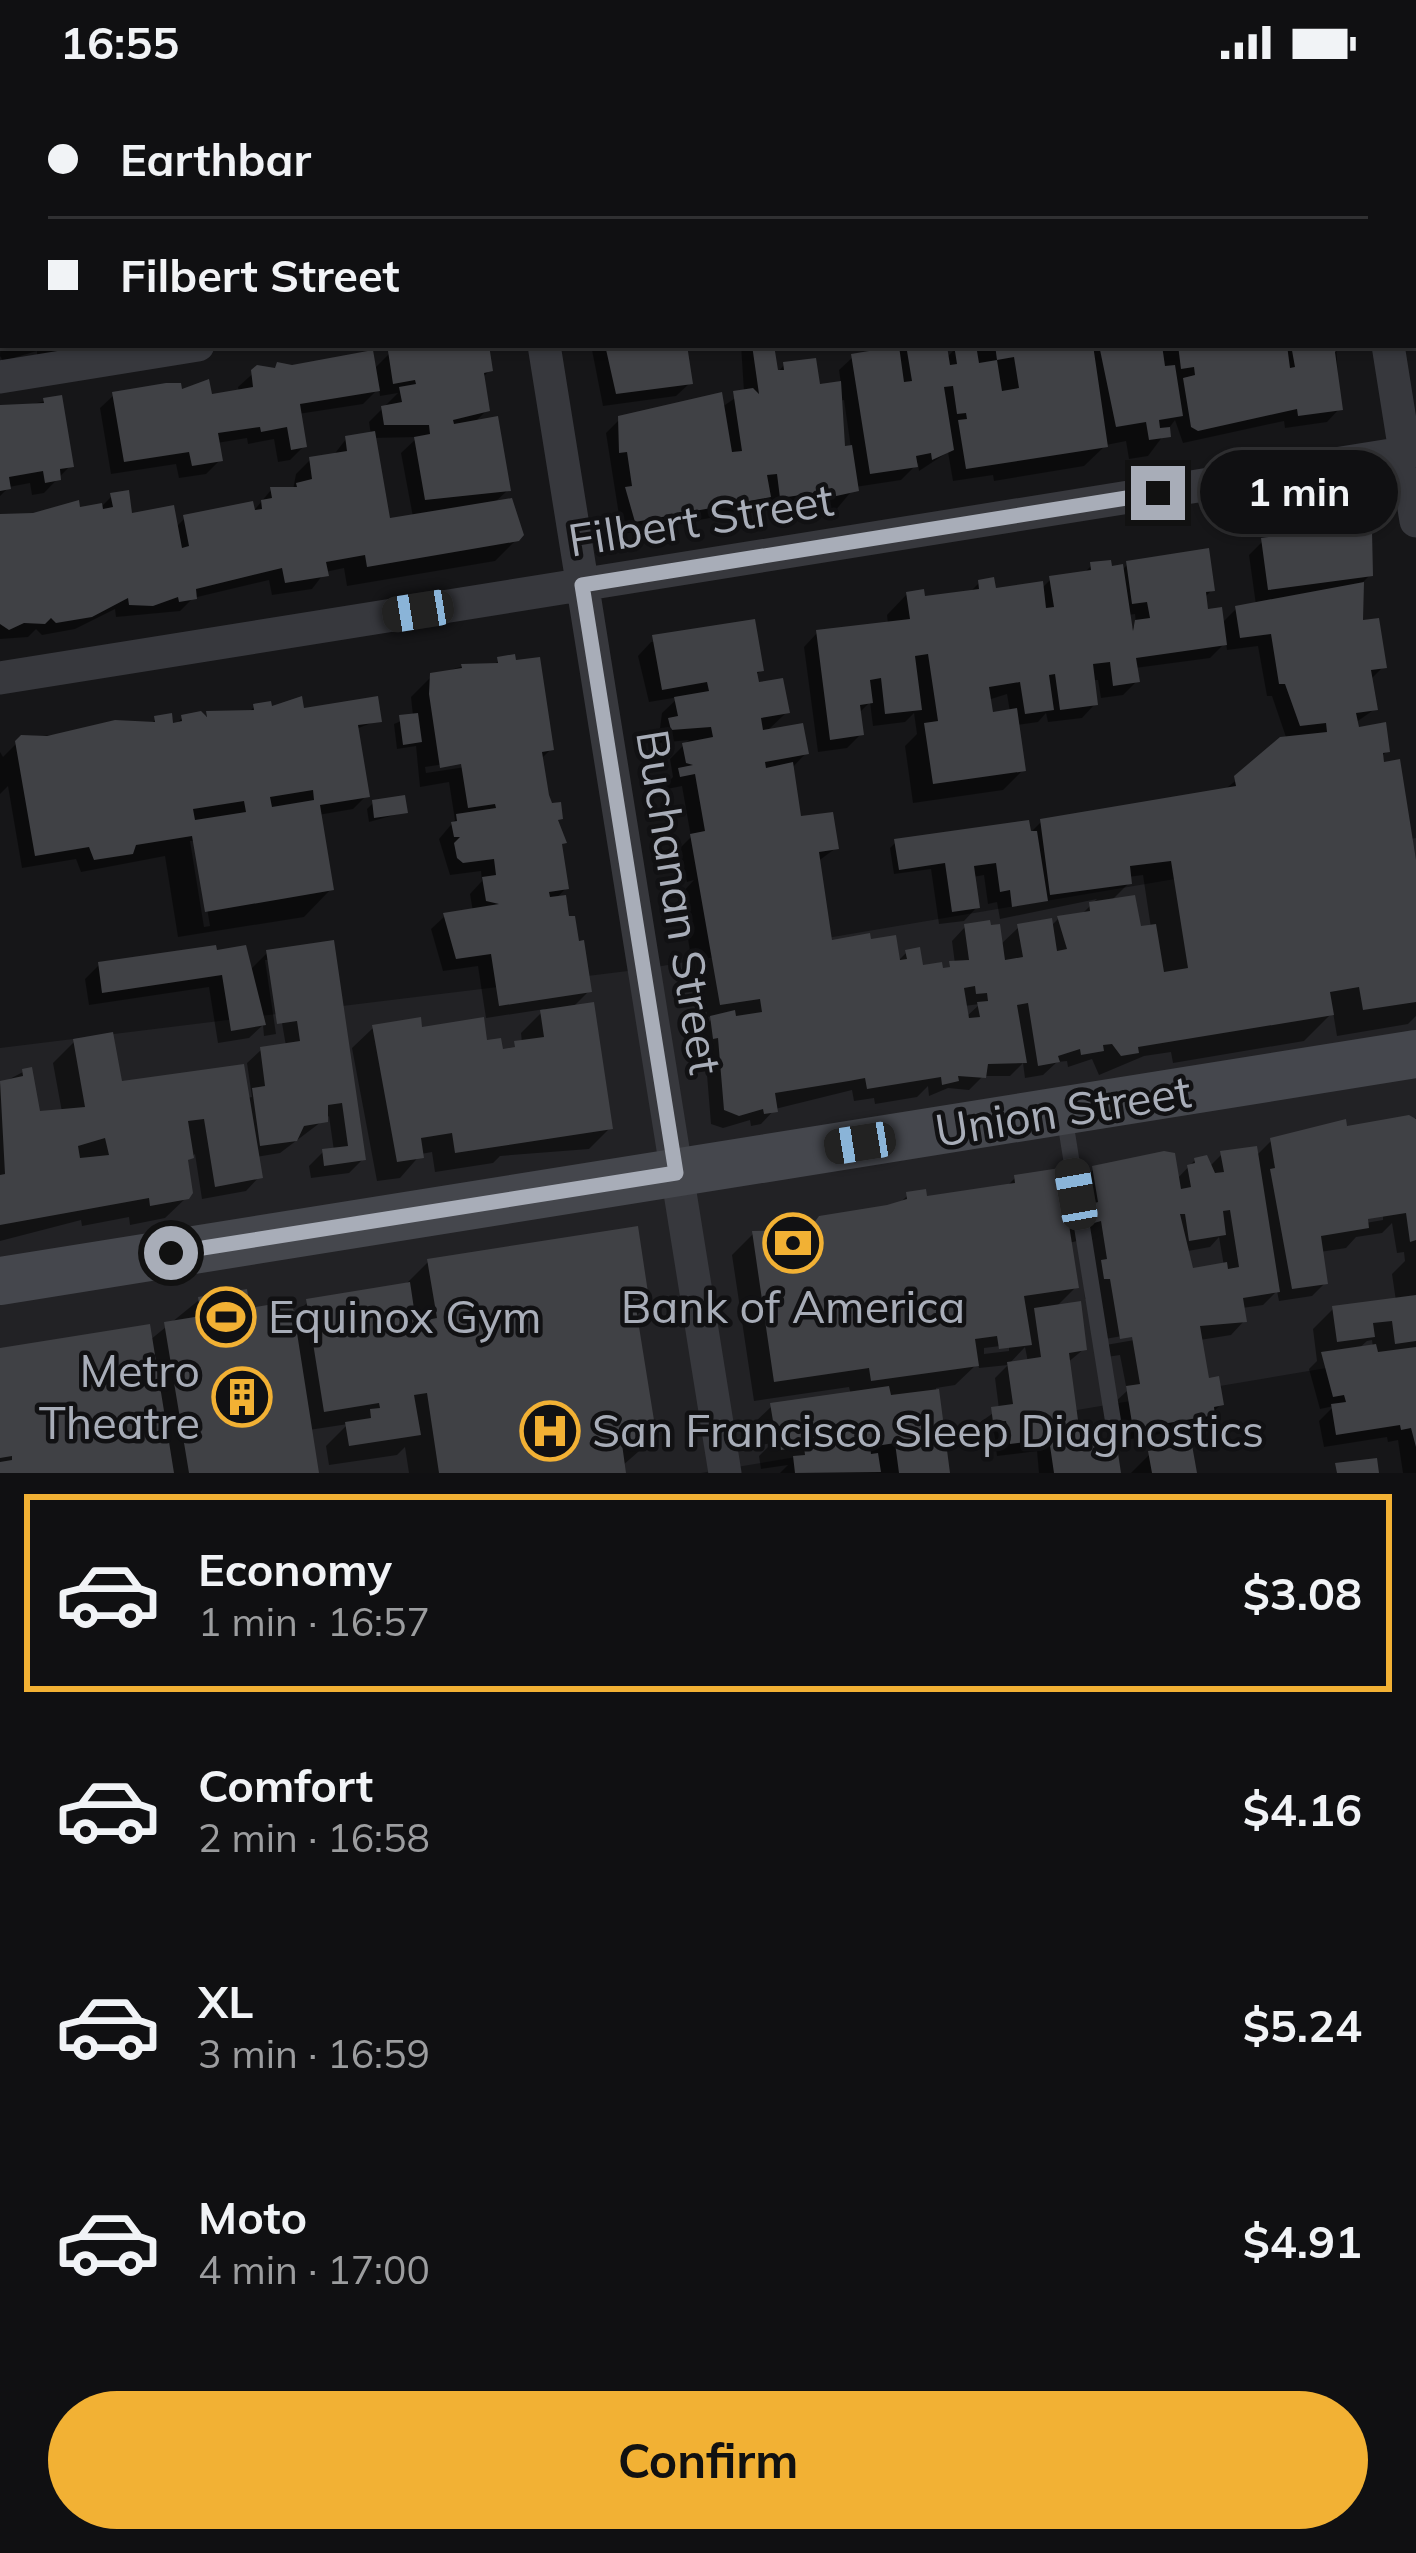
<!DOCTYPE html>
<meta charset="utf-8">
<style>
body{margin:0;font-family:Mulish,sans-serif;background:#1e1e20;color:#f1f3f6;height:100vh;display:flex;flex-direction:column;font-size:45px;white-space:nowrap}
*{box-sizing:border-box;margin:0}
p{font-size:39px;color:#9c9d9f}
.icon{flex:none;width:66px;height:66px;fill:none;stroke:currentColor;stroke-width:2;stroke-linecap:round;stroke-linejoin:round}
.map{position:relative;height:1389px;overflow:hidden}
.drawer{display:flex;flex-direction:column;background:#101012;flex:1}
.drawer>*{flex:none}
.top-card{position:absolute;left:0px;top:0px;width:1416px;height:264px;box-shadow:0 3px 9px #0004,0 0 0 3px #303032;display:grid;align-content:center;height:264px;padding:0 48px;background:#101012}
.end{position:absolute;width:54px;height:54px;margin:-27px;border:15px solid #a8adb8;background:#111;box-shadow:0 0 0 6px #111}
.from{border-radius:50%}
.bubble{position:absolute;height:84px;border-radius:42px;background:#101012;box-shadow:0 3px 9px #0004,0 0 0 3px #303032;font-size:39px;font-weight:700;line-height:84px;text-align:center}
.car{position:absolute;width:36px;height:72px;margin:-36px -18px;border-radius:15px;box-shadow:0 0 9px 3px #0007;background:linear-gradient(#222 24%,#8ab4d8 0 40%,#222 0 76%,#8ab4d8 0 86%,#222 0)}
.top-card b{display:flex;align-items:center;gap:42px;height:114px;font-size:45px}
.top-card b+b{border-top:3px solid #303032}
.top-card i{width:30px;height:30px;background:#f1f3f6}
ul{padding:21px 0 0;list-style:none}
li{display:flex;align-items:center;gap:36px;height:198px;margin:0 24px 18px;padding:0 24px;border:6px solid transparent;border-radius:0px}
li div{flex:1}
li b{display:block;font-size:45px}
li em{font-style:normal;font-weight:700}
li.selected{border-color:#f2b134}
li>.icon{width:108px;height:108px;stroke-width:1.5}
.action{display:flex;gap:24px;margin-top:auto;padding:24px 48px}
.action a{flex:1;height:138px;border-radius:72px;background:#f2b134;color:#111;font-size:48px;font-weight:700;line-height:138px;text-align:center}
.status{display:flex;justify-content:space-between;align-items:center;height:84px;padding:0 60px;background:#101012;direction:ltr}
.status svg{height:33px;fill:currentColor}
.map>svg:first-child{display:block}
.built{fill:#222225}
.shadow{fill:#0007;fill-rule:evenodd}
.building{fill:#404145;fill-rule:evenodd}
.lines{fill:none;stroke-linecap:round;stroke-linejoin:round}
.lane{stroke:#37383d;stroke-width:16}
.street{stroke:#37383d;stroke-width:33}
.secondary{stroke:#45474d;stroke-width:48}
.route{stroke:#a8adb8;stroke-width:15}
.labels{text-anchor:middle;stroke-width:9;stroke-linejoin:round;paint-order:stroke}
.street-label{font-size:45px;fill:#a8adb8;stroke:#111113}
.poi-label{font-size:45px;fill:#a8adb8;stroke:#111113;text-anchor:start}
</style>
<div class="status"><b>16:55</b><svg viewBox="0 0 49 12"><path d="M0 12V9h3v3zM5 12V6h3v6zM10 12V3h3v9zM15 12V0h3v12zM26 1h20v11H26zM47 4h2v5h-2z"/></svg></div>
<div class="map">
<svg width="1416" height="1389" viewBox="0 0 1416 1389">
<rect width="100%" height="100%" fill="#161618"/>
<!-- built -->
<path class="built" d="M1416,754V1269L701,1389H0V964L644,885Z"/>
<!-- shadow -->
<path class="shadow" d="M544,0H705L702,3Z
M751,0H1135V3H752Z
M1166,0H1223V3H1166Z
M1244,0H1286L1287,3H1244Z
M3,57V147L0,148V58Z
M3,185V261H124L37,273V267L3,277L0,272Z
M440,261H486L490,286L482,294L487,326L473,340L508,406L493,420L517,455L495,477L347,502L344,484L325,488L312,505L272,511L269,496L193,514L180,527L116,533L115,525L75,545L42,551L36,545L28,553L0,555V434L102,422L112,412L130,432L175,444L185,434L252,429L271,406H293L296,390L310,376L333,372L346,355L371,351L369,338L398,309L380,312L379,304L363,320L298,330L304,362L290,376L278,378L274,355L248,360L247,354L217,359L220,376L206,390L179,394L176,380L111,390L100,324L114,311L209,314L239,309L238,303L258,285L373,286L389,270ZM418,353L401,369L413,433L388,437L373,354Z
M591,261H684L690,299L676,312L603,322Z
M741,261H772L777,289L784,281L818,303L841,300L839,286L853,273L899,261H921L922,269L946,274L956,264L972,261H1336L1340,324L1327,338L1285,344L1284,337L1183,359L1175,336L1148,372L1129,375L1126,357L1106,361L1084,382L994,397L993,391L953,397L948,368L919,387L918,379L901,396L855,403L835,427L816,433L815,429L789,436L781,424L767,426L766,414L754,426L622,450L606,349L620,335L722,323L744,308ZM844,316L851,364L842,365L839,317Z
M45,317L70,382L44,409L32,411L30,399L9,403L0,412V328Z
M1263,457L1370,491L1361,500L1360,540L1383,583L1370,596L1375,625L1355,639L1357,646L1387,667L1380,674L1416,795V932L1408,940L1337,952L1333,928L1304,957L1173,979L1171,968L1144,972L1099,991L1092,975L1068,983L1067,977L1057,978L1043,991L1025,994L1023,979L1010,992H983L969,1006L948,1004L929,1012L928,1002L917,1013L875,1020L874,1014L854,1017L852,1006L775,1025L761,1040L751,1042L750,1036L723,1044L711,1040L705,966L700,967L698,949L715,932L707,933L702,892L694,893L681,810L694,796L687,798L678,766L691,753L682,702L667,705L666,700L673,693L670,675L689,656L658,659L662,629L679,613L649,618L638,572L651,558L752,539L761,586L755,592L757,602L787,628L766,648L806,669L791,685L799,735L836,764L817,778L830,859L869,858L897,878L907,868L921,888L941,889L955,880L952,857L965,843L1000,861L1019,843H1050L1059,834L1081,831L1097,815L1000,835L997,818L988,820L984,791L973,793L977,823L964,837L939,840L931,785L894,790L890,764L896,758L1028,751L1042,737L1224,706L1287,656L1272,612H1267L1258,562L1227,566L1226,558L1210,574L1135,584L1137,597L1123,611L1101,614L1098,596H1092L1095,620L1082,634L1048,638L1046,629L1038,638L1017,641L1023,686L1003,706L913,719L905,662L917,650L914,629L905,638L873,642L870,618L858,630L861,650L847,664L818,668L804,563L817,549L888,540L887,531L907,510L922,515L969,509L979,499L993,507L1041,505L1051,495L1082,491L1092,481L1121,487L1128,480L1212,506L1204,514L1205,528L1221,540L1237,524L1256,521L1249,471ZM1135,530L1136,540L1130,546L1128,531ZM1007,610L1010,628L991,631L988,616ZM1143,791L1151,844L1139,849L1110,818L1129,799L1128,793ZM980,920L966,933L964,922Z
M499,576L551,665L540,676L546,712L560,734L556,738L564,758L559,763L566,804L555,816L589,907L572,924L610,1044L589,1065L500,1072L493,1079L435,1088L432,1068L421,1070L400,1094L377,1097L352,964L373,944L485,959L501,972L522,959L521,949L545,925L486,934L478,882L443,887L431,845L445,832L473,828L470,810L482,797L481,787L450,791L439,755L455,736L449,698L420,703L416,662L397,665L394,640L413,632L411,613L432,592L463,582H493ZM531,667V673L426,689L425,683Z
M254,623L379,636L356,645L367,711L353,725L318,731L331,805L304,833L178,853L165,772L81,788L76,775L22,784L8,702L0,710V668L3,673L22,654L150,641L156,635L171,645L182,634L248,629ZM190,757H196L210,842L204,843Z
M373,719L405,728L369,738L367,725Z
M331,859L363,1075L349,1089L311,1094L309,1082L323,1068L334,1067L329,1032L280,1069L256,1073L259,1093L246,1107L202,1115L195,1070L185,1079L187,1113L165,1134L130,1141L129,1133L82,1142L81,1136L0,1157V1000L23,988L37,1030L62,1028L53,979L74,958L120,1001L247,1014L252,1013L247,979L261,966L286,962L271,876H265L276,950L264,952L263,941L249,954L218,959L209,903L89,921L85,895L99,881L249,887L268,868Z
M1416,1034V1389H1403L1398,1356L1388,1358L1387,1353L1324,1363L1319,1337L1334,1322L1320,1325L1309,1285L1317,1277L1313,1245L1333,1225L1396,1217L1392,1190L1405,1177L1404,1168L1397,1169L1392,1139L1382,1149L1356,1153L1346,1164L1320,1168L1325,1199L1312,1212L1279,1217L1277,1207L1263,1221L1242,1224L1244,1237L1231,1251L1200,1256L1207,1298L1221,1320L1199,1343L1120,1357L1114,1319L1127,1307L1120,1271L1100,1274L1090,1214L1085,1215L1081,1156L1069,1159L1076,1203L1055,1224L1084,1265L1067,1279L1078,1354L1094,1375L1118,1389H1039L1037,1367L997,1372L994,1349L980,1350L979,1339L999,1325L995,1294L1008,1281L1028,1278L1025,1263L1008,1281L979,1284L978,1279L955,1301L936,1304L947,1389H780L788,1381L761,1385L759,1372L772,1359L754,1362L751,1342L772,1322L851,1311L849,1303L754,1317L732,1171L753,1150H805L898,1121L908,1111L925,1116L1006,1103L1015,1094L1067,1148L1078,1137L1073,1106L1094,1085L1175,1097L1195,1076L1209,1083L1222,1070L1256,1072L1272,1056ZM1383,1130V1136L1354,1141L1353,1135ZM1219,1153L1224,1182L1191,1187L1188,1167L1210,1163ZM1180,1242V1248L1106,1261L1105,1255ZM1372,1256L1373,1264L1357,1266L1367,1257ZM1009,1261V1267L984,1270V1264Z
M429,1177L647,1221L635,1233L654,1354L622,1382L623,1389H409L405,1363L397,1371L329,1381L326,1362L348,1340L309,1346L316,1389H0V1267L150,1256L199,1216L291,1234L308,1218L403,1203Z
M1150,1370L1194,1389H1131Z"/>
<!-- building -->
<path class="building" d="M422,261H489L493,287L484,289L490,327L453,336L454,340L498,332L511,407L425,416L414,353L430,350L429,341H384L381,322L402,318L399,303L416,300L415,296L393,300L388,267Z
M605,261H687L693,300L616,310Z
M752,261H774L778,286H784L783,278L816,274L820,300L841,297L845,362L852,361L859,407L809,418L808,410L780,414L777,390L767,391L771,413L635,438L625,403L632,402L627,368L619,369L618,332L722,308L732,368L742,367L733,307L753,304L759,310Z
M906,261L947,262L950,281L957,280L954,261H976L979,279L997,276L1002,307L1019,304L1014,273L997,276L995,261H1093L1108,363L966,385L958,336L967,335L966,329L957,330L953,302L944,303L954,366L932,376L931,369L916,372L918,383L870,390L851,270L899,262L904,298L912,297Z
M1099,261H1162L1165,282L1175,281L1183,332L1159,336L1160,344L1170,343L1171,353L1149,356L1146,338L1116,343Z
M1178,261H1287L1290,284L1295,283L1291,261H1341L1335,268L1343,326L1298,332L1297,325L1198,347L1191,343L1183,294L1195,291L1194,283L1181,285Z
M373,266L380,307L300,320L307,363L291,366L287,343L261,348L260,343L218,349L223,377L192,382L189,368L124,378L112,308L166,299H181L182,305L209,295L212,310L253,303L251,286L257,281L275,284L277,278L292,281Z
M62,311L74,383L60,385L61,396L45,399L43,387L9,393L11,405L0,407V321L44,319L43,314Z
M375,347L390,434L512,414L524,451L519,457L367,483L365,471L326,478L329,492L285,499L282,484L196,505L197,515L179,518L178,513L153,522L129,521L128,514L92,533L56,539L51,534L45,540L24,539L9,546L0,540V430L33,429L79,416L80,423L102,419L103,425L113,423L110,409L129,406L132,429L174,421L182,464L189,462L183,431L253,417L255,426L262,425L261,416L272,414L270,403H297L296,399L312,395L309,373L347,367L345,352Z
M1364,440L1365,448L1372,447L1373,492L1268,506L1261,454Z
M1209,464L1215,507L1206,508L1208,525L1222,523L1227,561L1136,574L1140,598L1113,602L1110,578L1093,580L1098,621L1060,626L1055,590L1049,591L1054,626L1025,630L1020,598L989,603L993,628L1017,624L1026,687L933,700L924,639L938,637L928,570L915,572L922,626L885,630L881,594L870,596L873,619L860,621L864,651L830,656L816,546L910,535L906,508L924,505L925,512L979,505L978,496L994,493L996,504L1043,497L1046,524L1054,523L1049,492L1091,486L1090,478L1111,476L1112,482L1123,480L1133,547L1135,536L1150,534L1147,518L1132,520L1126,477Z
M1364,498L1363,536L1379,534L1387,584L1371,586L1378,626L1356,629L1359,643L1386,638L1390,668L1383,669L1384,678L1400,675L1416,776V918L1363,926L1359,903L1330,908L1334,931L1138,963L1139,969L1121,972L1112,960L1103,961L1104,967L1081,971L1080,965L1058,972L1060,978L1038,982L1028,919L1017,921L1027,979L988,980L986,994L958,992L959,997L942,1001L941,993L867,1005L865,994L849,997L775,1009L778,1028L764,1030L763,1025L739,1032L724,1026L718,954L713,955L710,932L735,926L736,932L762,928L760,915L720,921L690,750L705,747L695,690L680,693L678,684L693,681L686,679L682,659L713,653L711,643L671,646L668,634L678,632L674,613L709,607L707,598L662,606L652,551L755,535L764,587L757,588L759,598L783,594L790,629L761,634L763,646L803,639L809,670L765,678L766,684L793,678L801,732L833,728L839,765L819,768L832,856L870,849L871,855L896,851L900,876L907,875L905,866L920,863L923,881L942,878L943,884L950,883L949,877L969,876L964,840L990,836L991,841L1000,840L1005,876L1023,873L1017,840L1052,834L1057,867L1067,865L1057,832L1090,827L1089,818L1135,811L1141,842L1156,840L1164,888L1188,884L1171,777L1130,782L1132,800L1050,811L1040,735L1236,702L1234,692L1280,653L1327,648L1326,639L1300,642L1285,600H1279L1271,550L1240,554L1235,522ZM975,902L976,910L987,909L988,917L977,918L980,933L969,934L964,904Z
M515,570L516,576L540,573L554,666L542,668L549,711L552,719L561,718L563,735L558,736L567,759L562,760L569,805L549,808L550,813L566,811L569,832H575L579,857L584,856L592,908L499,922L491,870L456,875L443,829L499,820L486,817L482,793L496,791L494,775L463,779L457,774L454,759L460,753H454L451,738L457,737L456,730L496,724L495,720L468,724L461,680L440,684L429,610L430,589L462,584L461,580L498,579L497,573Z
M302,612L304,624L378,612L382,638L358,641L370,713L320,721L334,806L205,828L192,752L136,761L133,770L94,776L89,763L35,772L15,657L21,651L47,652L115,636L155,638L154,632L172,629L173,639L182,637L181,631L201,627L207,633L206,627L254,626L253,620L271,617L272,622ZM313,706L314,716L272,723L270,713ZM244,717L246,728L195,736L193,725Z
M418,629L422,658L403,661L399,631Z
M405,711L408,729L374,734L372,716Z
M1029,736L1031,747H1037L1048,817L1012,823L1010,806L1000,808L996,779L974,782L980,824L952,828L945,779L899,786L894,755Z
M334,856L366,1076L324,1082L322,1065L348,1062L342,1019L328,1021V1038L304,1042L297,1057L260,1062L252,1004L265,1002L260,963L300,957L297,937L277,940L266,866Z
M216,861L217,866L246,861L266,941L231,947L222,891L102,909L98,878Z
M594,918L613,1045L455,1069L452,1049L421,1054L424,1074L397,1078L372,941L421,933L422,943L484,933L487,956L501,954L503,965L515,963L514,957L544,953L540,926Z
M113,948L122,997L244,980L263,1094L215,1103L204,1035L188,1037L194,1074L188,1076L193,1109L189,1115L150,1122L149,1114L0,1141V1091L5,1090L0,997L23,992L22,985L32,983L40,1027L85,1023L73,955ZM105,1054L109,1071L80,1074L78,1062Z
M1409,1031L1416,1035V1156L1410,1158L1406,1129L1368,1135L1369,1144L1321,1152L1328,1200L1292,1205L1270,1085L1275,1084L1270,1054L1346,1035L1347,1042Z
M1257,1062L1280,1208L1243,1214L1247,1238L1200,1242L1209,1294L1219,1292L1224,1321L1214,1323L1215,1331L1133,1345L1126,1302L1140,1300L1132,1253L1120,1255L1110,1195H1104L1101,1176L1107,1175L1101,1137L1094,1139L1091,1120L1098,1118L1092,1082L1164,1067L1175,1069L1181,1105L1191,1103L1187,1081L1195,1079L1194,1074L1207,1071L1215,1089L1224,1088L1220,1067ZM1230,1126L1239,1183L1228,1185L1227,1178L1193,1184L1180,1130H1185L1189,1157L1226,1151L1223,1127Z
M1060,1084L1079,1204L1024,1212L1032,1261L999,1265L997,1252L975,1255L979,1282L871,1297L869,1284L774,1298L752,1147L809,1146L819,1132L887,1121L907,1115L906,1108L926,1105L927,1112L1007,1100L1015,1099L1014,1091Z
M638,1142L650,1222L636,1224L657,1355L622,1360L626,1389H439L427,1309L414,1311L421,1351L349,1362L345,1338L371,1334L370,1325L380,1324L379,1319L324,1328L306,1215L410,1198L416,1238L437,1234L427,1175Z
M247,1205L250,1224L292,1217L319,1389H189L164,1238L201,1232L198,1213Z
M1416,1211V1257L1395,1260L1392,1237L1373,1239L1375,1253L1337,1258L1332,1222Z
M1081,1217L1087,1266L1069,1269L1080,1351L1094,1349L1097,1371L1118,1369L1121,1389H1054L1049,1355L1010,1360L1006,1337L993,1338L991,1323L1013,1320L1007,1278L1041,1273L1034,1224Z
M150,1240L174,1389H0V1378L12,1376V1372L0,1374V1264Z
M1376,1260L1378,1268L1416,1263V1363L1411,1344L1401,1346L1400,1341L1336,1351L1331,1320L1346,1318L1344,1311L1333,1313L1321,1268Z
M889,1302L891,1311L939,1305L950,1389H899L895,1359L870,1363L871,1370L878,1369L881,1388L795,1389L793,1372L805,1371L804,1362L781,1366L778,1348L791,1347L790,1340L774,1343L770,1319Z
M1192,1361L1197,1389H1152L1148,1367Z
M1377,1374L1379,1389H1337L1335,1379Z"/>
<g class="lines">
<!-- lane -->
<path class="lane" d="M1413,132L1416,131
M1064,1030L1114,1343"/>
<!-- street -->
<path class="street" d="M502,0V3
M1346,0V3
M544,261L725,1389
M1388,261L1416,437
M0,293L198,261
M0,594L1416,367"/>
<!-- secondary -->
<path class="secondary" d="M0,1197L1416,970"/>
</g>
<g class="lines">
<!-- route -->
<path class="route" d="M171,1169L676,1089L582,501L1158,409"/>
</g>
<!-- icons -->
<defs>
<g id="bank-ring" transform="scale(3)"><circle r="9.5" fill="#111113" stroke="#f2b134" stroke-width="1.5"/><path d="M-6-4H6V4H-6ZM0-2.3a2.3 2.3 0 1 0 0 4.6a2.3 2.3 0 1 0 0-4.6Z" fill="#f2b134"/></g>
<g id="stadium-ring" transform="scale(3)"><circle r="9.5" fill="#111113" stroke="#f2b134" stroke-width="1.5"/><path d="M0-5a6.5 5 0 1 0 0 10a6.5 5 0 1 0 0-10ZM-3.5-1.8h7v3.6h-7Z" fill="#f2b134"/></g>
<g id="building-ring" transform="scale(3)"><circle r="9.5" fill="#111113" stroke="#f2b134" stroke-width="1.5"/><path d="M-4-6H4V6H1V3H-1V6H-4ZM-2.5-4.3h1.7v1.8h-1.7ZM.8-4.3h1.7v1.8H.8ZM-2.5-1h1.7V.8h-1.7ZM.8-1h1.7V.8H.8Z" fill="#f2b134"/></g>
<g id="hospital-ring" transform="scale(3)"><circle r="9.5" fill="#111113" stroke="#f2b134" stroke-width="1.5"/><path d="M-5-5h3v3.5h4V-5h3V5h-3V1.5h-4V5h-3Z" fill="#f2b134"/></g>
</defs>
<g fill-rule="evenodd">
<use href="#bank-ring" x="793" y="1159"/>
<use href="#stadium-ring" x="226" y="1233"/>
<use href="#building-ring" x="242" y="1313"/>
<use href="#hospital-ring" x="550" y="1347"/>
</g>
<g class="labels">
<!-- street labels -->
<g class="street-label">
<text transform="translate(701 436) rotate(-9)" y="16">Filbert Street</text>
<text transform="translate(679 818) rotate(81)" y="16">Buchanan Street</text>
<text transform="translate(1063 1027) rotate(-9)" y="16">Union Street</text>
</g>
<!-- poi labels -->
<g class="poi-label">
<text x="793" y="1239" text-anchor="middle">Bank of America</text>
<text x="268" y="1249">Equinox Gym</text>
<text x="200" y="1303" text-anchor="end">Metro<tspan x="200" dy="52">Theatre</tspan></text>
<text x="592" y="1363">San Francisco Sleep Diagnostics</text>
</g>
</g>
</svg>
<i class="end from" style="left:171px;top:1169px"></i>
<i class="end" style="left:1158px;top:409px"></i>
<div class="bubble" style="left:1200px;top:366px;width:198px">1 min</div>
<i class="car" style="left:418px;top:527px;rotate:261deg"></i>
<i class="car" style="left:860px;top:1059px;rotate:261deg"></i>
<i class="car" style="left:1076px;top:1110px;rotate:350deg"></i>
<div class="top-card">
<b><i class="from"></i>Earthbar</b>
<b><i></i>Filbert Street</b>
</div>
</div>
<section class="drawer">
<ul>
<li class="selected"><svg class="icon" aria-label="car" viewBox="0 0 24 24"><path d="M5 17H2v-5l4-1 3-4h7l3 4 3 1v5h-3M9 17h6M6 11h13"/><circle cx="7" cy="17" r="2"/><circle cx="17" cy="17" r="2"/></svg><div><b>Economy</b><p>1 min · 16:57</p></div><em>$3.08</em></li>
<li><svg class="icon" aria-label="car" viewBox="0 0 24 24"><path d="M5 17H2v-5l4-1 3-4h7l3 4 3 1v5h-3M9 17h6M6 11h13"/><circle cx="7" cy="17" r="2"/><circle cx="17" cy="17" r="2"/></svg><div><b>Comfort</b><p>2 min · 16:58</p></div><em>$4.16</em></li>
<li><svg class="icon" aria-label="car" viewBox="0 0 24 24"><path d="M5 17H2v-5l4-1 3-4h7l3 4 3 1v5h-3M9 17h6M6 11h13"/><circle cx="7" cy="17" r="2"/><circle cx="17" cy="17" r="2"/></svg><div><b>XL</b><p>3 min · 16:59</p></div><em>$5.24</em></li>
<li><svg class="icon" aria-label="car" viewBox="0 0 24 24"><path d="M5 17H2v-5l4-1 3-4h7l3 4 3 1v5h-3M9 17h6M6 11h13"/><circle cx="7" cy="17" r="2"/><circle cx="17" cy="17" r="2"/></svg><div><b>Moto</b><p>4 min · 17:00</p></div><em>$4.91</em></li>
</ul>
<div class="action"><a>Confirm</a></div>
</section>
